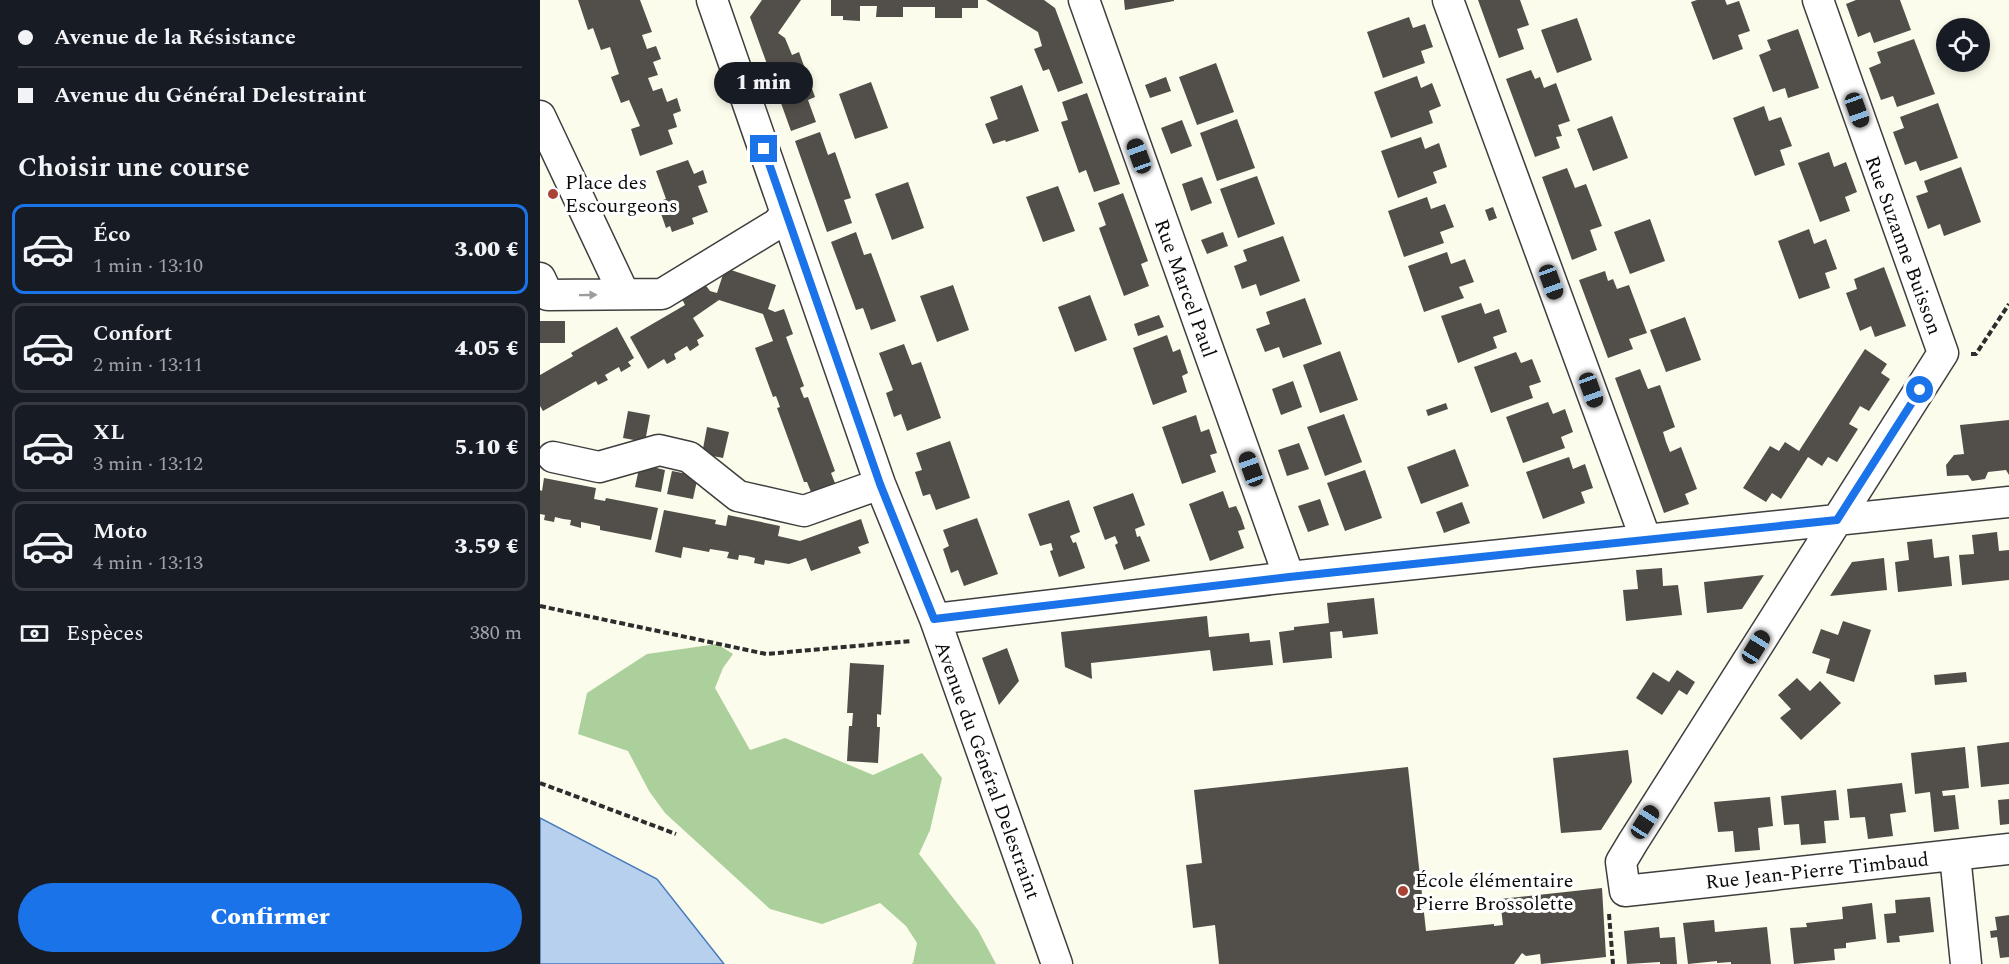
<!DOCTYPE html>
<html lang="fr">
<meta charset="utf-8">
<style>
body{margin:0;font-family:Spectral,serif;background:#20242c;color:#f1f3f6;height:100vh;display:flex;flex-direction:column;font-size:22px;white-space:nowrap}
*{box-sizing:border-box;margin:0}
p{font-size:20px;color:#9ea1a6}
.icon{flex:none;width:33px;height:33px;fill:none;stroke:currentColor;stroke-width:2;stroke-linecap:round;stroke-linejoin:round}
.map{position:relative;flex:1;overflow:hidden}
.drawer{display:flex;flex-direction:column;background:#171b24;width:540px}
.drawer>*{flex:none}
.banner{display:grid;align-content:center;height:132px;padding:0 18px;background:#171b24}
.controls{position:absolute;left:1396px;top:18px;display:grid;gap:12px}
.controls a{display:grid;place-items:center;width:54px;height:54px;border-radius:50%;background:#171b24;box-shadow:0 3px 9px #0003;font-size:30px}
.end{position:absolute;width:27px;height:27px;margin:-14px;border:8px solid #1a73e8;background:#fff;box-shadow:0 0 0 3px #fff}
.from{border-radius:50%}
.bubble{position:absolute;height:42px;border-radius:21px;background:#171b24;box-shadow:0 3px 9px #0003;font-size:20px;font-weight:800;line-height:42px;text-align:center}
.car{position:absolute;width:18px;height:36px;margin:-18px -9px;border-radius:8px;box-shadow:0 0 4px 2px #0007;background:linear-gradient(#222 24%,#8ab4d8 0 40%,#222 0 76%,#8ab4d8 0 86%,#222 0)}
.banner b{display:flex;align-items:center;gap:21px;height:57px;font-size:22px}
.banner b+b{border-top:2px solid #363941}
.banner i{width:15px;height:15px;background:#f1f3f6}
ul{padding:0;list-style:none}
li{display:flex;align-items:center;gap:18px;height:90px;margin:0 12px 9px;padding:0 6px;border:3px solid #363941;border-radius:12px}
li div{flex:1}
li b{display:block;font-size:22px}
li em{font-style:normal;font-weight:800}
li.active{border-color:#1a73e8}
li>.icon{width:54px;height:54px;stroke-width:1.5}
h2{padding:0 18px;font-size:27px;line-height:72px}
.pay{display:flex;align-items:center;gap:15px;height:66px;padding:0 18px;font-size:22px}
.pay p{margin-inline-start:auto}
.cta{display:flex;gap:12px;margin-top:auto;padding:12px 18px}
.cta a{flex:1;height:69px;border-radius:36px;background:#1a73e8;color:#fff;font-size:24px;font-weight:800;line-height:69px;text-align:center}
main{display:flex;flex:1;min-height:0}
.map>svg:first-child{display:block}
.forest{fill:#abd09c}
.water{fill:#b7d0ed;stroke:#487aba;stroke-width:1.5}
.building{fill:#524e49}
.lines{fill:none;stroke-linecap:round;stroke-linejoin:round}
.minor-casing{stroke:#3e3e3e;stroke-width:33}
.path{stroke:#2d2d2d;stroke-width:4;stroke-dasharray:6 3;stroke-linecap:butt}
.minor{stroke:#fff;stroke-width:30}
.oneway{fill:#9d9d9d}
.route{stroke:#1a73e8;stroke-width:8}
.poi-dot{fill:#a84336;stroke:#fff;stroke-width:2}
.labels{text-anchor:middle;stroke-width:6;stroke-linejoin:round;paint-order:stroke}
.poi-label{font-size:20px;fill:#0b0b0b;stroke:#fff;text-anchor:start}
.street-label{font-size:20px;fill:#0b0b0b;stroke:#fff}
</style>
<main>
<section class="drawer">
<div class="banner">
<b><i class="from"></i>Avenue de la Résistance</b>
<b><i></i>Avenue du Général Delestraint</b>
</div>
<h2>Choisir une course</h2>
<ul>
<li class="active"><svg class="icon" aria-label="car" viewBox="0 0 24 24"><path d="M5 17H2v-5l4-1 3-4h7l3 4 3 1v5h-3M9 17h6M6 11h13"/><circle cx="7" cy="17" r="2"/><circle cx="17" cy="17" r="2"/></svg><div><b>Éco</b><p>1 min · 13:10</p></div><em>3.00 €</em></li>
<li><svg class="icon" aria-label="car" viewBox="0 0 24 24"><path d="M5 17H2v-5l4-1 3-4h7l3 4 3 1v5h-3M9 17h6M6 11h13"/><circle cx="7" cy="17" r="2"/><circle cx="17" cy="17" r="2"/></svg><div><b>Confort</b><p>2 min · 13:11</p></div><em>4.05 €</em></li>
<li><svg class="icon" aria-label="car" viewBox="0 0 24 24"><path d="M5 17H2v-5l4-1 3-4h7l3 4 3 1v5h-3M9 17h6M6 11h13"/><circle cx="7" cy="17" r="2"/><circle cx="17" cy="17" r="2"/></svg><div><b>XL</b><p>3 min · 13:12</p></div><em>5.10 €</em></li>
<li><svg class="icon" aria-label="car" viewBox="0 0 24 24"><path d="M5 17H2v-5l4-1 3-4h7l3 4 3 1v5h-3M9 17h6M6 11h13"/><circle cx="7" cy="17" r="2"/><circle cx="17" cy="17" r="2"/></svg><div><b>Moto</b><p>4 min · 13:13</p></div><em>3.59 €</em></li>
</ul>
<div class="pay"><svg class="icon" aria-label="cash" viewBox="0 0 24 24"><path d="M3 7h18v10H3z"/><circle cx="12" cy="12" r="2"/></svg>Espèces<p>380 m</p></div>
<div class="cta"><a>Confirmer</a></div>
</section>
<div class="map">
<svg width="1469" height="964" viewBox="0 0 1469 964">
<rect width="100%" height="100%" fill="#fcfcec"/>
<!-- forest -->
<path class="forest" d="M177,644L193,654L183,668L175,688L210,750L245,738L333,775L382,753L402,778L390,830L379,854L438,930L456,964H371L373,963L377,943L366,926L340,903L282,924L230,909L125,813L109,791L88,751L38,734L47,693L107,654Z"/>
<!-- water -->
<path class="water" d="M0,818L117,879L184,964H0Z"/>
<!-- building -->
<path class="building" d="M38,0H100L112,32L102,35L107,49L116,46L121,59L113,62L118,75L108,78L113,91L122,88L127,102L137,98L141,111L133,114L137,127L128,130L133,144L100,156L91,129L100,126L89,100L81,103L71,77L79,74L70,47L61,50L53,28L48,30Z
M222,0H261L238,33L245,38L252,55L259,52L275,97L268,100L276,122L251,131L210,17Z
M291,0H438V8H422V18H395V7H363V17H336L337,6H320V21L303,20V16H291Z
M446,0H504L515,8L543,83L518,92L509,69L503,71L494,49L502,46L498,32Z
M584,0H634V1L585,10Z
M938,0H980L989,25L977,29L984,49L959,58Z
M1157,0H1185L1187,5L1199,1L1210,31L1198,35L1203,49L1173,60L1151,2Z
M1316,0H1360L1371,30L1334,43L1330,32L1318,37L1306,4Z
M869,17L873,28L885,24L893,47L881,51L885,63L843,78L827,32Z
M1037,18L1052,60L1017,73L1001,30Z
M1258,29L1279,88L1248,98L1245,88L1233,92L1219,55L1231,50L1227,40Z
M1374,39L1395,94L1357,107L1353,96L1341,100L1329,68L1341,63L1337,52Z
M676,63L694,112L657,125L639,77Z
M991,70L995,79L1000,77L1004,88L1016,83L1030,121L1018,125L1022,136L1016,137L1020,148L995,157L966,79Z
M877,76L881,88L892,83L901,106L889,111L893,123L851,138L834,92Z
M626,77L631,91L610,98L605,85Z
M331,82L348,128L315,139L299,94Z
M482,85L499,131L466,142L465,140L453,144L445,124L458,119L450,97Z
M547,93L580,184L554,192L546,170L539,173L521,122L528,120L522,102Z
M1398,103L1418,158L1380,171L1376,161L1365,165L1353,132L1364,128L1360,117Z
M1224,106L1229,121L1241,117L1252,146L1240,150L1245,165L1215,176L1193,118Z
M1072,116L1088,158L1053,171L1037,129Z
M697,119L715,168L677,181L660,133Z
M642,120L652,146L631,154L621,128Z
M280,132L288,155L295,152L311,198L304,200L312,223L287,232L255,141Z
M881,137L885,149L899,143L907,167L893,172L897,183L858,198L841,151Z
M1289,152L1294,167L1306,162L1317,192L1305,197L1310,211L1280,222L1258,163Z
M148,160L154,174L163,170L167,183L158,186L168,212L152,218L154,224L132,232L130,226L126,228L117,202L126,199L116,171Z
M1421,167L1441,222L1404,236L1400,224L1388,229L1376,196L1388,192L1384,181Z
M1027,168L1035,188L1046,184L1062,226L1050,230L1057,250L1032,260L1002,177Z
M717,176L735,224L698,238L680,189Z
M662,177L672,203L651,211L642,184Z
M368,182L384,228L352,240L335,194Z
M518,186L535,231L503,242L486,197Z
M583,193L608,261L601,264L609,286L584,296L559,228L566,225L558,203Z
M887,197L891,209L905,204L914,227L900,232L904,243L864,257L848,211Z
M953,207L957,218L949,221L945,210Z
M1110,219L1125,261L1090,274L1074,232Z
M1269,229L1274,244L1286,239L1297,269L1285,273L1290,288L1259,299L1238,241Z
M316,232L324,255L331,253L356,321L331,330L323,308L316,310L291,242Z
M683,232L688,246L667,254L661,240Z
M743,236L760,281L720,296L716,284L702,289L694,266L707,261L703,250Z
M907,252L911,264L925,259L934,282L919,287L924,298L884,312L868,266Z
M1344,267L1366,326L1335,337L1331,326L1320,331L1306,293L1317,289L1314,279Z
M185,268L236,285L228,309L235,312L244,309L253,334L246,337L264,386L260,388L264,398L268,397L295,471L291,473L295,483L271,492L267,482H264L237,408L240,407L236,396L233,397L215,348L233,341L223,314L179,300L153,318L164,336L157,340L159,345L150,351L147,346L134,354L136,359L127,364L124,359L108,369L90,337L145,305L142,299L164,283L170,291L177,293Z
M1065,271L1068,281L1073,279L1077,289L1089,285L1107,333L1089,339L1093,349L1068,358L1039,280Z
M413,285L429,330L397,342L380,296Z
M550,295L567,340L535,352L518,307Z
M765,298L782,344L743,358L739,347L725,352L716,329L730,324L726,312Z
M941,303L945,314L959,309L967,332L953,337L957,348L918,363L901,316Z
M619,315L624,327L598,336L594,324Z
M1145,317L1161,360L1126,372L1110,330Z
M0,321H25V343H0Z
M77,327L94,358L88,362L91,366L81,372L79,367L65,375L68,380L58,385L56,381L3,411L0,406V375L33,356L31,353Z
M627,335L633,352L640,349L648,373L642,376L647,392L613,405L593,348Z
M364,344L372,365L381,362L401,418L367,431L361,414L354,417L346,393L353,390L339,353Z
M1325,349L1347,364L1341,373L1350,379L1329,411L1320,406L1309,424L1318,429L1297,462L1288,457L1282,466L1268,457L1241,499L1232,493L1226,502L1203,488L1230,446L1239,451L1245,442L1259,451Z
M800,351L818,400L780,413L763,365Z
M976,352L981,363L992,359L1001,382L989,386L993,398L951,413L934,367Z
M1100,369L1108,389L1120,385L1135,427L1123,432L1126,442L1130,452L1141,447L1157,489L1145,494L1149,504L1124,513L1075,378Z
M753,381L762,407L741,415L732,389Z
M1008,402L1013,414L1025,409L1033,432L1021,437L1025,448L983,463L966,417Z
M906,403L908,409L888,416L886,410Z
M88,411L110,415L105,442L83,438Z
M804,414L822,462L785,476L767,427Z
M656,415L661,432L669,429L677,453L670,455L676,472L642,484L622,427Z
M1469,420V475L1466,470L1448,472L1445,479L1432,481L1428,475L1407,476L1406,465L1414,455L1424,454L1420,425Z
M167,427L189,432L183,458L162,454Z
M410,441L430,498L396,510L390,494L383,496L375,472L382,470L376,453Z
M759,443L769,469L747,476L738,450Z
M915,449L929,486L881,504L867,467Z
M1029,457L1033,469L1045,464L1053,488L1041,492L1045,503L1003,519L986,472Z
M100,464L125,470L121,492L95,487Z
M825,470L842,518L805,531L787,483Z
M132,471L158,476L153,499L127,494Z
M4,478L56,488L54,499L65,501L66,498L118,508L111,540L60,530V526L41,522V528L30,525L31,520L23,519L15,517L14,522L4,520L5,515L0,514V490L2,491Z
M683,491L689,508L696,506L701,517L705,529L698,531L704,548L670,561L649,504Z
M593,493L605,525L595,529L597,537L600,536L610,561L584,570L575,545L578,543L575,536L565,540L553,507Z
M780,499L789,525L768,532L758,506Z
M529,500L540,532L530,536L533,543L536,542L545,568L519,577L510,551L513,550L511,543L500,546L488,514Z
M922,502L930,523L904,533L896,512Z
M124,510L176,520L175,524L186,526L188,515L240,526L238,536L260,541L321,519L329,543L318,547L321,553L271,571L266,558L249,564L225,560L224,565L214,563L215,558L207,556L199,555L198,560L187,558L189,552L170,549L169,552L143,547L141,558L115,552Z
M437,518L458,574L424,586L418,570L411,573L403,549L409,546L403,530Z
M1457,532L1459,551L1469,550V580L1422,585L1419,555L1434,554L1432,535Z
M1392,539L1394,558L1409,556L1412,586L1358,592L1355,562L1369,560L1367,542Z
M1344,558L1347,590L1290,596L1312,562Z
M1122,568L1123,586L1138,585L1142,615L1086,621L1083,590L1098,589L1096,570Z
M1224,575L1202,609L1167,613L1164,582Z
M834,598L838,634L803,638L802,631L790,632L792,658L743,663L739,632L754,630V627L789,623L787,603Z
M667,616L669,637L709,633L710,642L730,640L733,665L673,671L670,650L551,663L552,679L525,667L521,632Z
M1303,621L1331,630L1314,682L1286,673L1290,659L1272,653L1281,629L1298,635Z
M467,648L479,681L459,705L442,658Z
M310,663L344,665L341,715L337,714V727H340L338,763L307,761L309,726H312L313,713H307Z
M1137,670L1155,682L1147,695L1139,690L1122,715L1096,698L1113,672L1129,682Z
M1426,672L1427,682L1395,685L1394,675Z
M1257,678L1270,691L1280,681L1301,703L1261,740L1240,718L1251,709L1238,695Z
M1469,742V784L1441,787L1437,746Z
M1425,747L1429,788L1402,791L1403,796L1415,795L1419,829L1394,832L1390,792L1375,794L1371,753Z
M1088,750L1092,782L1061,830L1021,833L1013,758Z
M868,767L886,931L954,924V926L963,925L960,899L1062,888L1066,957L1001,964L1000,954L986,956L982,953L974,964H679L675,925L653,928L646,865L662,863L654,790Z
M1362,783L1366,812L1350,814L1353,836L1328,839L1325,817L1310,818L1307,789Z
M1296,790L1299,820L1284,821L1286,843L1261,845L1259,824L1244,825L1241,796Z
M1230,797L1233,826L1218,828L1220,850L1195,852L1193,831L1178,832L1174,802Z
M1469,799V824L1460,825L1458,800Z
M1390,897L1394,932L1359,936L1360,942L1347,943L1344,914L1356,913L1355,900Z
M1332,903L1336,939L1306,943V948L1294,949L1295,960L1254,964L1250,928L1267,927L1266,923L1303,919L1302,907Z
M1469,915V957L1460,958L1457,937L1451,938L1450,931L1457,930L1455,917Z
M1174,920L1175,932L1227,927L1231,964H1191V962L1177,963V961L1148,964L1143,923Z
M1119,927L1120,938L1135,937L1137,964H1120V962L1087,964L1084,931Z"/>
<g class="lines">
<!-- minor casing -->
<g class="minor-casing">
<path id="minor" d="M172,0L340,484L395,619L517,964
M544,0L749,577
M908,0L1106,540
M1278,0L1403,353L1093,842L1081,862L1085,891L1469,849
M0,116L84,294
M0,278L8,295L122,294L237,224L246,213
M13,457L59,467L119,450L149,457L198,496L264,511L340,484
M395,619L749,577L1469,502
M1415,855L1426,964"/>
</g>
<!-- path -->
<path class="path" d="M1431,354H1436L1469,304
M0,606L226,654L371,641
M0,783L136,834
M1069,914L1073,964"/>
<!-- minor -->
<use href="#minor" class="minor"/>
</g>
<!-- one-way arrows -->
<defs><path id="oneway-solid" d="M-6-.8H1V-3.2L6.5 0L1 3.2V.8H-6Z" transform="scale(1.5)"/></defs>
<use class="oneway" href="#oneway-solid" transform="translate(48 295) rotate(-1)"/>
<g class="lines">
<!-- route -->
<path class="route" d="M224,149L340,484L394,619L749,577L1297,520L1380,390"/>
</g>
<!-- markers -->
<g class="poi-dot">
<circle cx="13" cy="194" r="6"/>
<circle cx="863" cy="891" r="6"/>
</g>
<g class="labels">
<!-- poi labels -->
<g class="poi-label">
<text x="25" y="189">Place des<tspan x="25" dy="23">Escourgeons</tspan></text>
<text x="875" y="887">École élémentaire<tspan x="875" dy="23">Pierre Brossolette</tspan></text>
</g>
<!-- street labels -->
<g class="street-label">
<text transform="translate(1364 245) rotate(70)" y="7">Rue Suzanne Buisson</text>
<text transform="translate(646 288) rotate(70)" y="7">Rue Marcel Paul</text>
<text transform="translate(448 770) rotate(70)" y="7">Avenue du Général Delestraint</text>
<text transform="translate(1277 870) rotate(-6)" y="7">Rue Jean-Pierre Timbaud</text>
</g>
</g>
</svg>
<div class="controls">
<a><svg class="icon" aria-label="locate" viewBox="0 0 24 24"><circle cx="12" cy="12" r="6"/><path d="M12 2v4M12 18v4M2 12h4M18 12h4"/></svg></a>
</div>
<i class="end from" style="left:1380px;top:390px"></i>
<i class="end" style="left:224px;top:149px"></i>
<div class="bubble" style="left:174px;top:62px;width:99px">1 min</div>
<i class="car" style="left:1317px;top:110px;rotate:160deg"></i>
<i class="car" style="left:599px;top:156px;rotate:340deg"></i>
<i class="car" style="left:1011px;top:282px;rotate:160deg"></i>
<i class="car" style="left:1051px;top:390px;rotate:160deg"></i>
<i class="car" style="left:711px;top:469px;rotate:340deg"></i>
<i class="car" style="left:1216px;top:647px;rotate:32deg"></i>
<i class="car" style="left:1105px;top:822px;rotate:33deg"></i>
</div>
</main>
